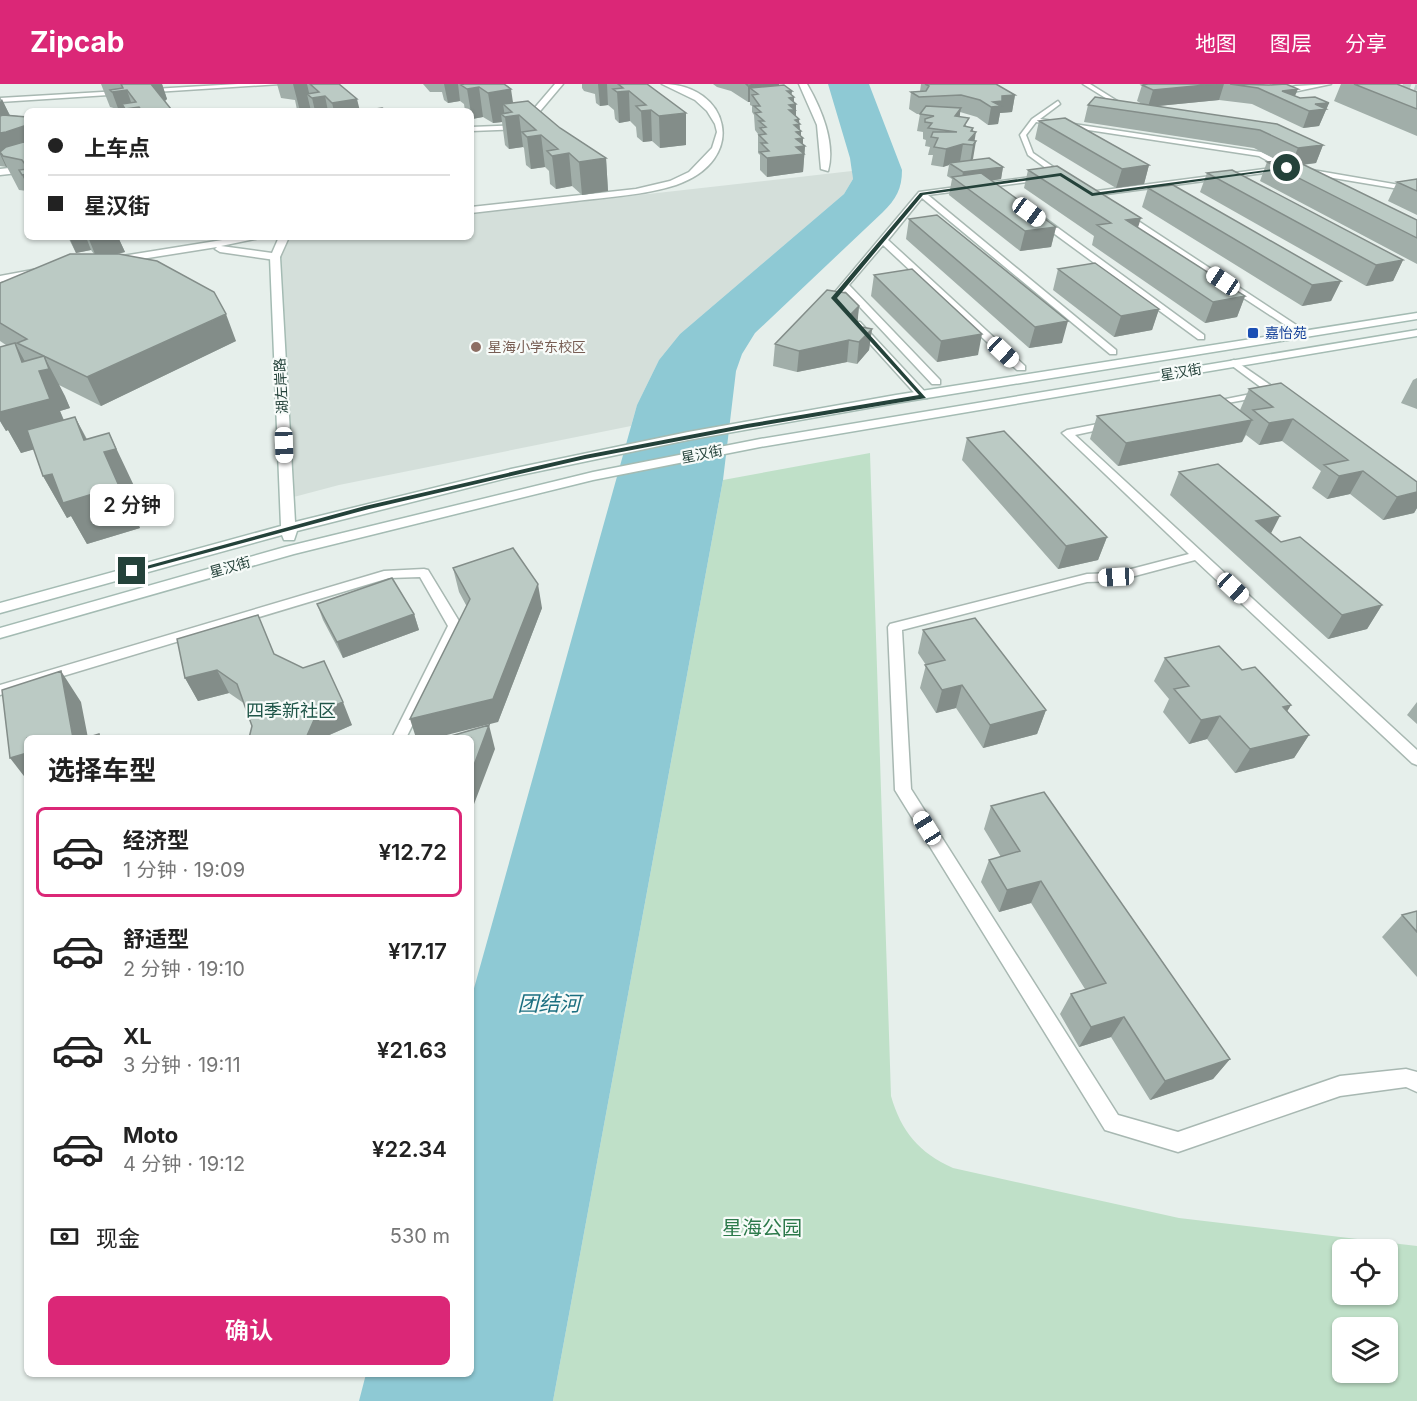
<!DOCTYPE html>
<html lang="zh">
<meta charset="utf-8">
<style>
body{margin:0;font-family:Inter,"Noto Sans SC",sans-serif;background:#f2f2f2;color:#222;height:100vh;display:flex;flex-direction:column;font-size:22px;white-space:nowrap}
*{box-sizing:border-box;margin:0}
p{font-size:20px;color:#767676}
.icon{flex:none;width:33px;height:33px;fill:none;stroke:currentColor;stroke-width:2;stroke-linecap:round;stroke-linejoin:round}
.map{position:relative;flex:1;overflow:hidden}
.details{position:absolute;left:24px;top:651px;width:450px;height:642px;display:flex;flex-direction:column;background:#fff;border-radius:9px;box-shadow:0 2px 4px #0004}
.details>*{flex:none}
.hud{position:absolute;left:24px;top:24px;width:450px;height:132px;border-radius:9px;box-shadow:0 2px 4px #0004;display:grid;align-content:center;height:132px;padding:0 24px;background:#fff}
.controls{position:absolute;left:1332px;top:1155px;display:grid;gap:12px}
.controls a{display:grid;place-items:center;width:66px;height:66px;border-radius:9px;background:#fff;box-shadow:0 2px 4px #0004;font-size:30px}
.end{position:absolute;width:27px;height:27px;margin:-14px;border:8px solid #24423a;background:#fff;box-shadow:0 0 0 3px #fff}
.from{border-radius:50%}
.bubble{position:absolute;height:42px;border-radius:9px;background:#fff;box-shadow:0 2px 4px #0004;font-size:20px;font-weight:600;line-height:42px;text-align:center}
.car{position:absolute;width:18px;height:36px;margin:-18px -9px;border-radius:8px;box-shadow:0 0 4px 2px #0007;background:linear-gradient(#fff 24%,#345 0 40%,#fff 0 76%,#345 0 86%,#fff 0)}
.hud b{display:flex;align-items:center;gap:21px;height:57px;font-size:22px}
.hud b+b{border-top:2px solid #e0e0e0}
.hud i{width:15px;height:15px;background:#222}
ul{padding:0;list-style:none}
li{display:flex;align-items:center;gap:18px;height:90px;margin:0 12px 9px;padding:0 12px;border:3px solid transparent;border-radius:9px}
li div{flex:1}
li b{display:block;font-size:22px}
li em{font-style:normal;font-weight:600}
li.current{border-color:#db2777}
li>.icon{width:54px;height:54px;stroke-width:1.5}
h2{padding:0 24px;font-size:27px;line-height:72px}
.pay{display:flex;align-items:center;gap:15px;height:66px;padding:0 24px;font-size:22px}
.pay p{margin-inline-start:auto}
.cta{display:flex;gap:12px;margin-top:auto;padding:12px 24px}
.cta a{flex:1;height:69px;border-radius:9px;background:#db2777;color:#fff;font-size:24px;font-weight:600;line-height:69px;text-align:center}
header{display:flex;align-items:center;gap:36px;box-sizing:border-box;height:84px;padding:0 30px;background:#db2777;color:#fff}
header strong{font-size:28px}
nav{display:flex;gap:33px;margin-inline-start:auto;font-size:21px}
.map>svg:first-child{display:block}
.built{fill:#d4dfda}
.green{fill:#bfe0c8;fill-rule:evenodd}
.water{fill:#8ec9d4}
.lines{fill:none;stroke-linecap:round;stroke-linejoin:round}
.primary-tunnel{stroke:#bfccc8;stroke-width:8;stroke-dasharray:8 4;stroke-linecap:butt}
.lane-casing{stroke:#a8b8b2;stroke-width:3}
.street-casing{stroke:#a8b8b2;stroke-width:3}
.secondary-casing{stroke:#a4bbb3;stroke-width:3}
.lane{fill:#fff;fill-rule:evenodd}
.street{fill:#fff;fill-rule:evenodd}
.secondary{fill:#fff;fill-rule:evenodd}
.wall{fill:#a1aea9}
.shaded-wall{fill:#838d89;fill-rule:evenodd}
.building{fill:#bbcac4;stroke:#838d89;stroke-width:1.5}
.route{fill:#24423a}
.transit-dot{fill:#1a4fb4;stroke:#f7fbf9;stroke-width:2}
.education-dot{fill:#8d6e63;stroke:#f7fbf9;stroke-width:2}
.labels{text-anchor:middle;stroke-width:4.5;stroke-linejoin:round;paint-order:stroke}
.far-transit-label{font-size:14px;fill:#164399;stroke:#f7fbf9;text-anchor:start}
.far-education-label{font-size:14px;fill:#785e54;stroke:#f7fbf9;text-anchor:start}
.far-street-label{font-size:14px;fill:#24423a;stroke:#f7fbf9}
.neighbourhood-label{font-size:18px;fill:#1f5548;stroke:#f7fbf9}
.near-park-label{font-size:20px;fill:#2d7a4b;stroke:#f7fbf9}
.near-water-label{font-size:21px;font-style:italic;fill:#1c6f80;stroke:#f7fbf9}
</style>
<header>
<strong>Zipcab</strong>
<nav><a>地图</a><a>图层</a><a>分享</a></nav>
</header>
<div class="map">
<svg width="1417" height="1317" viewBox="0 0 1417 1317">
<rect width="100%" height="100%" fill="#e6efeb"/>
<!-- built -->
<path class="built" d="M852,87L853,95L844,110L680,250L659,276L637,321L631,342L339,401L290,414L278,154L471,153V130Z"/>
<!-- green -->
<path class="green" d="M870,369L891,1012C901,1047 919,1069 953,1084L1179,1134L1417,1162V1317H553L723,396ZM1342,1166H1388V1210H1342ZM1342,1244H1388V1288H1342Z"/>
<!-- water -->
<path class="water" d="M828,0H869L902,86C902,105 896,115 883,128L755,249L742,270L736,287L723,396L553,1317H359L366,1290H471V915L637,321L659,276L680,250L844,110L853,95L850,74Z"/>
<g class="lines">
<!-- primary-tunnel -->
<path class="primary-tunnel" d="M1403,0L1417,5"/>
<!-- lane casing -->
<g class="lane-casing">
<path id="lane" d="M1083,0H1090L1130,25L1125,26Z
M1248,0H1256L1275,8L1296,2L1331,0L1274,12Z
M1058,17L1060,20L1040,35L1261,68L1289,82L1417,104V108L1286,86L1099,111L1104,116L1097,118L1089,112V108L1279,83L1259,72L1036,38L1026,51L1033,69L1065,91L1058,93L1028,71L1020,51L1032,35Z
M1047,91L1050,95L928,111L1116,266V270H1110L922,114L888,156L1025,282V286H1017L883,161L849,201L940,296V300H932L845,207L839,214L846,222L844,224H838L830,214L919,108Z
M1120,129H1126L1310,250L1302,252L1120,133Z
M1037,133H1043L1204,251V255H1198L1037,137Z
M854,238H860L927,310V314H919L854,242Z
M1234,276L1282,309V313L1271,311L1206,323V319L1266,307L1231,281V277Z
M1113,337L1118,340L1117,342L1075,351L1417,666V681L1412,679L1195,476L1116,497L1087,498L902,546L911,705L1118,1031L1178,1048L1340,992L1406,985L1417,988V1008L1406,1003L1340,1012L1178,1068L1105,1046L895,706L888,543L890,540L1087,490L1116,489L1189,470L1062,349L1067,346Z
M424,485L428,486L462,542L406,654H392L448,542L420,493L389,494L0,611V601L384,487Z"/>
</g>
<!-- street casing -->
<g class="street-casing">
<path id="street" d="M238,0H280L0,18V14Z
M555,0H563L525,45L471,47V43L520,41Z
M662,0C730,0 749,76 676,101C644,111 610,113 576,117C541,121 506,125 471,129V123L636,105L670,97L689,88L712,64L717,48L715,40L707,27L695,16Z
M799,0H807C821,24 836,59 828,87L821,85L817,41Z
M27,82V88L0,91V85Z
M241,153H264L221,162L272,169L279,153H289L280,173L275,176L220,168L215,165L217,163L110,180L105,177L110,174Z
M38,185L42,186V190L0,198V192Z"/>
</g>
<!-- secondary casing -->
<g class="secondary-casing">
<path id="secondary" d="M275,170L280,173L295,438L511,385L688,348L896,311L1417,229V235L896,319L688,356L511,393L297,447L294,456H284L282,451L0,529V519L281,442L270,173Z
M1417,246V252L760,363L593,396L294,470L0,554V544L285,463L593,388L760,355Z"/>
</g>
<!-- lane -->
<use href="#lane" class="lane"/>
<!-- street -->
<use href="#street" class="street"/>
<!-- secondary -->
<use href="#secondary" class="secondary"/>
</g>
<!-- wall -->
<path class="wall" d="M101,0H162L167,15L165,17L172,27H118L117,25L110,23Z
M277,0H339L360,27H298L297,26L295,16L281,14Z
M423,0H504L513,19L560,44L606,74L608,107L582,111L572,102L556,105L550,100L549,87L545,83L531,85L526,81L524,64L523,63L509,65L505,61L502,38L493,39L483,33L472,35L471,27H465L464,20L460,17L448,19L444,16L442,8H430Z
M582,0H647L686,61L660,64L652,57L643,58L637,53L636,43L630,37L619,39L615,35L614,26L608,21L600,22L596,19L595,10L584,7L582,4Z
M713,0H779V1L792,7L791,11L794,18L796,32L799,39L801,52L803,54V61L805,62L803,88L767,93L760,86V71L758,69V50L755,46L754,31L752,28V22L750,21V18H748L731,7L717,3Z
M921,0H996L1015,11L1012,28L1000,29L998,40L988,41L977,33L960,28V32L967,43L973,48L974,57L972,76L1003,83L1001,95L991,97L1056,143L1051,163L1020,167L949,111L952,95L947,92L949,81L943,83L931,81L933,71H928L930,63L925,62L926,56L923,55V48L917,47L920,30H917L909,25L911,8L920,7Z
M1148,0H1263L1300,14L1329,19L1319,42L1303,44L1252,20L1219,16L1157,22L1323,61L1316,79L1303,81L1417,136V180L1260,97L1267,78L1279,77L1254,64L1084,38L1088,21L1142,20L1137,17L1142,1Z
M1341,0H1397L1417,8V52L1334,17Z
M0,13L10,31L27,33V107L19,106L7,83L0,82Z
M1039,37L1149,81L1144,100L1116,104L1035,55Z
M1028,86L1138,144L1245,212L1237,233L1205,239L1092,161L1094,152L1024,104Z
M1207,89L1403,176L1393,197L1366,202L1200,108Z
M1417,95V131L1388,117L1397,98Z
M1148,104L1341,197L1331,217L1302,222L1142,123Z
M909,135L1062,259L1029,264L906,155Z
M68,153H118L125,168L117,170L236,257L101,322L59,301L70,324L60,327L64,336L75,333L87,355L136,406L125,409L140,444L87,460L71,432L67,434L43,392L34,365L21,369L8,346L6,347L0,337V263L6,261L0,257V199L94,170L91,166L76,169Z
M1058,185L1159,225L1152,246L1114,253L1053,206Z
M874,191L978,271L937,278L871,212Z
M859,222L857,238L862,243L872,245L869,266L857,280L847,278L797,288L773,282L775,260Z
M1417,294V325L1401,319L1413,296Z
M1249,305L1417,398V424L1414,429L1383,436L1350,410L1327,415L1312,404L1321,387L1282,357L1259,361L1246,351L1242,358L1118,382L1090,355L1097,332L1240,326Z
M967,354L1107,453L1098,476L1058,485L962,376Z
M1179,388L1271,449L1281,458L1382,521L1367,545L1328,555L1170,411Z
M453,484L542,524L498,638L466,521L459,508Z
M317,520L414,530L419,546L343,574L323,536Z
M923,546L1046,626L1037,650L983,664L956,624L936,629L920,604L926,581L918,569Z
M275,571L352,641L327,652L326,654H249L252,642L245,620L229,609L198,617L185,594Z
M1165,574L1242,586L1291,621L1287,627L1309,651L1294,674L1235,689L1207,655L1189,660L1163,628L1169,615L1154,597Z
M1417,618V640L1407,631Z
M991,722L1230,975L1213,995L1150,1016L1111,953L1079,963L1060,930L1071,910L1085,905L1031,819L999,828L981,798L989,776L1001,773L984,745Z
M1417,827V893L1382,853L1402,831Z"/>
<!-- shaded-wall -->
<path class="shaded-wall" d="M149,0H162L167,15L157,24Z
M293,0H307L310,13L307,10L311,27H300Z
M444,0H458L460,17L448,19Z
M598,0H607L608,21L600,22Z
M763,0H779L778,15L758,10L750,4V18H748V2Z
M1216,0H1224L1219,16L1148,23L1153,6Z
M479,3L483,33L472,35L467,5Z
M511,5L515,32L519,31L523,63L509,65L505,33L501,30L502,38L493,39L488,9ZM503,20L512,28L505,33Z
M1298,5L1292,19L1282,7Z
M127,6L133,24L139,23L141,27H126L122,20L125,27H119L112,8Z
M632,7L629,8L630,37L619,39L617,8Z
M787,7H792L791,13H794V20H796V36L799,35L800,47H801V54H803V63L805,62L803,88L767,93V74Z
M1015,11L1012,28L1000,29L998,40L988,41L991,23L993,18L1002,12Z
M325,12L328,27H315L312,14Z
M2,15L16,45L27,41V78L22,76L0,68L7,83H6L0,70V18Z
M357,15L360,27H334L332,19Z
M1329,19L1319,42L1303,44L1309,27L1315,20Z
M961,24L958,41L955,32Z
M651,26L652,57L643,58L641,27Z
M686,29V61L660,64L659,32Z
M973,44L972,53L976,48L974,60L976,57L973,75L970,79L973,61L969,56L971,47Z
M541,51L545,83L531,85L527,53Z
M963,60L960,78L949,79V81L943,83L946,65Z
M1323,61L1316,79L1290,82L1298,64Z
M569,69L572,102L556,105L552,72Z
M606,74L608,107L582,111L579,78Z
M1149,81L1144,100L1116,104L1122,85Z
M1003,83L1001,95L963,101L961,99L963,88Z
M27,90V101L22,91Z
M1141,134L1135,153L1126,136Z
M1056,143L1051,163L1020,167L1025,147Z
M69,153H86L91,166L76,169Z
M88,153H118L125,168L97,175Z
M1403,176L1393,197L1366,202L1376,181Z
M1341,197L1331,217L1302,222L1312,201Z
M1245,212L1237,233L1205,239L1213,218Z
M859,222L857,244L850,231Z
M1159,225L1152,246L1114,253L1121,232Z
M226,230L236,257L101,322L87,293Z
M1068,237L1062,259L1029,264L1035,243Z
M872,245L869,266L857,280L859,258Z
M982,250L978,271L937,278L941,257Z
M849,256L847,278L797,288L799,267Z
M15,259L36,298L39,287L44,272L65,312L70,324L60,327L71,355L21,369L8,346L6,347L0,337V321L22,278Z
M75,333L96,374L84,356Z
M1293,335L1282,357L1259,361L1269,339Z
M1252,336L1242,358L1118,382L1126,359Z
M109,349L136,406L125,409L140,444L87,460L71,432L67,434L43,392L104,368Z
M1363,387L1350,410L1327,415L1339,392Z
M1417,408V424L1414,429L1383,436L1397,413Z
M1280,432L1268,455L1256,437Z
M1107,453L1098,476L1058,485L1066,462Z
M538,500L542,524L498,638L435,654H416L410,635Z
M1382,521L1367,545L1328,555L1342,531Z
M414,530L419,546L343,574L337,558Z
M217,586L229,609L198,617L185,594Z
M61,587L81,618L88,654H73Z
M962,601L956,624L936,629L942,606Z
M343,618L352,641L327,652L326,654H306L317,629Z
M1291,621L1277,644L1283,623Z
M1046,626L1037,650L983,664L990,641Z
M1220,632L1207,655L1189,660L1201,636Z
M489,641L495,665L471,728V689Z
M1309,651L1294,674L1235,689L1250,665Z
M27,669V696L10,674Z
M1041,797L1031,819L999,828L1007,806Z
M1124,933L1111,953L1079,963L1091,943Z
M1230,975L1213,995L1150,1016L1165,997Z"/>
<!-- building -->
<path class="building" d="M121,0H151L171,25L161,27H142L139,23L125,25L122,20L136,18L127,6L112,8L110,6L123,4Z
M310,0H339L357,15L332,19L325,12L312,14L307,10L319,8Z
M464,0H504L511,5L488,9L479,3L467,5L461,1Z
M618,0H647L686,29L659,32L651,26L641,27L636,22L646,21L629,7L617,8L613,5L623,4Z
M746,0H763L748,2Z
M925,0H996L1015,11L1002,12V17L993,18L1001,22L991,23L980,16L961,11L919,13L911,8L926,7L929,2Z
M1148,0H1216L1153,6L1142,1Z
M1230,0L1269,1L1286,0L1298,5L1282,7L1300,14L1315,13L1329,19L1315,20L1326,25L1309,27L1258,4Z
M1354,0H1397L1417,8V25Z
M784,1L792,7H787L794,13L789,14L796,20L789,21L795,26H789L799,35L795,36L800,40L794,41L801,47L796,48L803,54L796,55L805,62L796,63L804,70L767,74L760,68L769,67L761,59H767L759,51L766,50L760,44L766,43L759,37H764L755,29L761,28L754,22H760L752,11L758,10L750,4Z
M1095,13L1277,40L1323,61L1298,64L1260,46L1088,21Z
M528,17L560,44L606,74L579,78L569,69L552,72L547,67L558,65L541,51L527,53L522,48L536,46L519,31L505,33L501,30L512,28L503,20Z
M926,22L961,24L955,32L969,34L964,42L973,44L971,47L976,48L969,56L976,57L973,61L963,60L946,65L934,63L938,54L931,53L933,48H957L928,44L932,39L925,38V35L934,32L920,30Z
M382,24L387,27H362Z
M3,31L27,33V41L6,48L0,49V32Z
M1065,34L1149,81L1122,85L1039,37Z
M27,57V83L22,76L3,72L0,68L6,63Z
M989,74L1003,83L963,88L949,79Z
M1292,75L1417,136V154L1267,78Z
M1057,82L1141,134L1126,136L1245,212L1213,218L1097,141L1111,139L1028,86Z
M27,85V90L22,91L19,86Z
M1232,86L1403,176L1376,181L1207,89Z
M981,89L1056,143L1025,147L952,93Z
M1417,95V107L1397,98Z
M1173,101L1341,197L1312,201L1148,104Z
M937,131L1068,237L1035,243L909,135Z
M70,170H119L157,177L214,208L226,230L87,293L17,259L27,255L0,239V199Z
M1095,179L1159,225L1121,232L1058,185Z
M912,185L982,250L941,257L874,191Z
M827,206L846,209L859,222L850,231L862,243L872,245L859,258L849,256L799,267L775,260Z
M15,259L22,278L44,272L49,285L39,287L50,315L0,328V263Z
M1281,299L1417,398V408L1397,413L1363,387L1339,392L1324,381L1348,376L1293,335L1269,339L1253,326L1273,323L1249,305Z
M1220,311L1252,336L1126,359L1097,332Z
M75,333L84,356L109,349L116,365L104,368L119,402L63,419L52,390L43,392L27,346Z
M1004,347L1107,453L1066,462L967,354Z
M1218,380L1280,432L1256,437L1281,458L1300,453L1382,521L1342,531L1179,388Z
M513,464L538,500L493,615L410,635L470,515L453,484Z
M392,494L414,530L337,558L317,520Z
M258,531L274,570L303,584L324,577L343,618L317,629L306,654H249L252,642L237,600L217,586L185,594L177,555Z
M975,534L1046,626L990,641L962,601L942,606L925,581L945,576L923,546Z
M1219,562L1242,586L1255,583L1291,621L1283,623L1309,651L1250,665L1220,632L1201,636L1174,605L1189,602L1165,574Z
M61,587L73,654H27V669L10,674L2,606Z
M489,641L471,689V654H444Z
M99,650L100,654H86Z
M1044,708L1230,975L1165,997L1124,933L1091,943L1071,910L1106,899L1041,797L1007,806L989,776L1020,767L991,722Z
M1417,827V848L1402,831Z"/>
<!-- route -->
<path class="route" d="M1289,83L1287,85L1092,112L1060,92L923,111L837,214L926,314L747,344L585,375L369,425L132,489L128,487L365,422L585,371L747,340L919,311L831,214L920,109L1061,89L1093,109Z"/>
<!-- markers -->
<rect class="transit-dot" x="1247" y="243" width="12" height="12" rx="3"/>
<circle class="education-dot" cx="476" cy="263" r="6"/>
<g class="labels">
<!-- far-transit labels -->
<g class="far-transit-label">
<text x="1265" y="254">嘉怡苑</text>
</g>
<!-- far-education labels -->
<g class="far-education-label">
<text x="488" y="268">星海小学东校区</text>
</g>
<!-- far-street labels -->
<g class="far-street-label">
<text transform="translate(1181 288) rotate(-10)" y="5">星汉街</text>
<text transform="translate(281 302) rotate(-93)" y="5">湖左岸路</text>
<text transform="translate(702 370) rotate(-11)" y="5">星汉街</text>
<text transform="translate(230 483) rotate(-16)" y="5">星汉街</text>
</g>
<!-- neighbourhood labels -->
<g class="neighbourhood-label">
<text x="291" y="633">四季新社区</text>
</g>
<!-- near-park labels -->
<g class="near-park-label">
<text x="762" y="1151">星海公园</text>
</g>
<!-- near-water labels -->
<g class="near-water-label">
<text x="549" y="927">团结河</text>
</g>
</g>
</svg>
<div class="controls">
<a><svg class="icon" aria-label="locate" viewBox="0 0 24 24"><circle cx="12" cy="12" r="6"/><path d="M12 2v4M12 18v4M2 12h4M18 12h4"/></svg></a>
<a><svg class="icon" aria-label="layers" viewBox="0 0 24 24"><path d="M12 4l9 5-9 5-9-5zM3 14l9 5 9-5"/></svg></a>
</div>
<i class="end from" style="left:1287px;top:84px"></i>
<i class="end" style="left:132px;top:487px"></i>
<div class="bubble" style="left:90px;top:400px;width:84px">2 分钟</div>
<i class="car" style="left:1029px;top:128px;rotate:126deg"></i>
<i class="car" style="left:1223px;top:197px;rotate:304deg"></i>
<i class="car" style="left:1003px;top:268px;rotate:133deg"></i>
<i class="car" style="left:284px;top:361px;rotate:178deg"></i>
<i class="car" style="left:1116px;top:493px;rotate:267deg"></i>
<i class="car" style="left:1233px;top:504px;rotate:133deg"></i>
<i class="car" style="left:927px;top:744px;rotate:328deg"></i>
<div class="hud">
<b><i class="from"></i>上车点</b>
<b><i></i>星汉街</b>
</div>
<section class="details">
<h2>选择车型</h2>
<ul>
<li class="current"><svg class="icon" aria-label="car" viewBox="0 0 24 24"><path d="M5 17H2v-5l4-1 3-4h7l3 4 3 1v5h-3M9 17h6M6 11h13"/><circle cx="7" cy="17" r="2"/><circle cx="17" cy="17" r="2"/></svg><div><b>经济型</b><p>1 分钟 · 19:09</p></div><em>¥12.72</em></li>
<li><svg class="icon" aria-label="car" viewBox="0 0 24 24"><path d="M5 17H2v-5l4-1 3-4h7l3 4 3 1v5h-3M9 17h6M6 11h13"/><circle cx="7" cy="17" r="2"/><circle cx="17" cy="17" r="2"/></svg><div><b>舒适型</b><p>2 分钟 · 19:10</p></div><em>¥17.17</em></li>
<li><svg class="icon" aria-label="car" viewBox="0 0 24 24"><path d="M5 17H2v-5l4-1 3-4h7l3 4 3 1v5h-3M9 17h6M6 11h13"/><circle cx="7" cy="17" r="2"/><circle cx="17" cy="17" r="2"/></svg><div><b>XL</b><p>3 分钟 · 19:11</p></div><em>¥21.63</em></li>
<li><svg class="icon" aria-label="car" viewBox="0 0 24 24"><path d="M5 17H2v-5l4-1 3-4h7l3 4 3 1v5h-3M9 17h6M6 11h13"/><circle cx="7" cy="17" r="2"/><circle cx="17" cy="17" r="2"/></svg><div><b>Moto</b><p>4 分钟 · 19:12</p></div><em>¥22.34</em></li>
</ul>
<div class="pay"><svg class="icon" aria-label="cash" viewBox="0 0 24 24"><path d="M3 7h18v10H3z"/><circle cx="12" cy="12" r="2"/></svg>现金<p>530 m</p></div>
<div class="cta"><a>确认</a></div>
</section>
</div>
